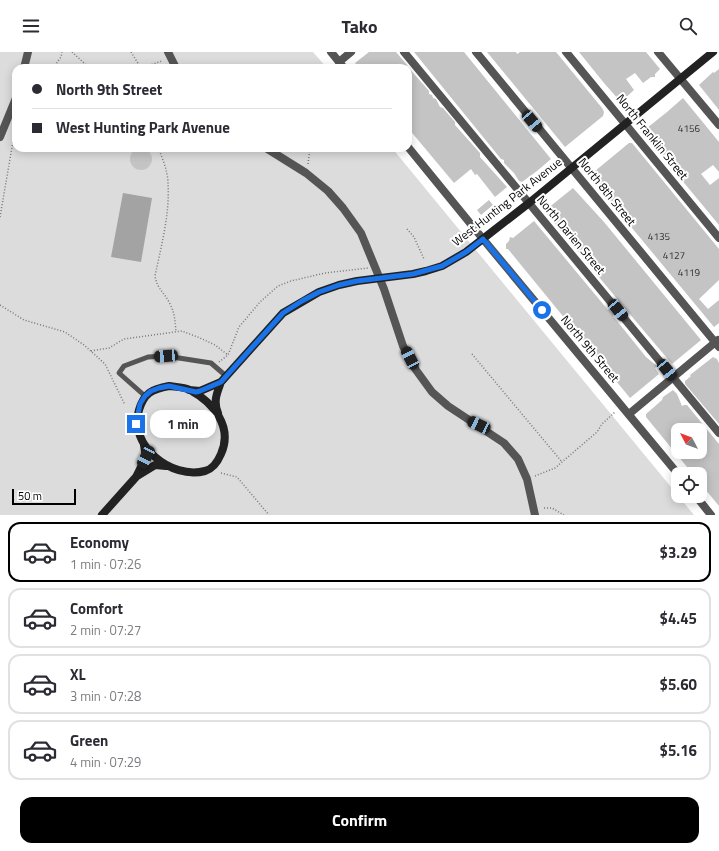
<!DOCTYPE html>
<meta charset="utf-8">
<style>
body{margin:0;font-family:"Titillium Web",sans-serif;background:#f2f2f3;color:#2b2b33;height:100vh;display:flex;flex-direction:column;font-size:15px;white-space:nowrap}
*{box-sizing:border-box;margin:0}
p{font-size:13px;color:#7c7c81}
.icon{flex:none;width:22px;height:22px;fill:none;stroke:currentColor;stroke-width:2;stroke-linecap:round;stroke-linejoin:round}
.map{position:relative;height:463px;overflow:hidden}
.drawer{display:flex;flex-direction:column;background:#fff;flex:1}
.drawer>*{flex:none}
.guide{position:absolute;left:12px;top:12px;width:400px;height:88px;border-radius:12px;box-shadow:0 2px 10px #0003;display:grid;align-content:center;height:88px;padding:0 20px;background:#fff}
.needle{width:26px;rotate:311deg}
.tools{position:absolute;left:671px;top:371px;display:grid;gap:8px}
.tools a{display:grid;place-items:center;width:36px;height:36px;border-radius:8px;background:#fff;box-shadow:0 2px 10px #0003;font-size:20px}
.scale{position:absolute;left:12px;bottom:10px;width:64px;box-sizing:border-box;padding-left:4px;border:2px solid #000;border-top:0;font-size:11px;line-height:14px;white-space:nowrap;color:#000;-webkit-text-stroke:3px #fff;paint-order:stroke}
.end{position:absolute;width:18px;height:18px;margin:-9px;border:5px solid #1a73e8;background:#fff;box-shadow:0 0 0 2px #fff}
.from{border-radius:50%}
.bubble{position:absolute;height:28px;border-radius:12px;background:#fff;box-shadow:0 2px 10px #0003;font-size:13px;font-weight:700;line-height:28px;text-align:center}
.car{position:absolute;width:12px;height:24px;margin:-12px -6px;border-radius:5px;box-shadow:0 0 3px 1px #0007;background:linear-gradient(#222 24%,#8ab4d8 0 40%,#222 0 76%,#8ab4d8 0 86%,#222 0)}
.guide b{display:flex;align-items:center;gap:14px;height:38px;font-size:15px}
.guide b+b{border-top:1px solid #e1e1e2}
.guide i{width:10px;height:10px;background:#2b2b33}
ul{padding:7px 0 0;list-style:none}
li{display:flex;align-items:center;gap:12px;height:60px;margin:0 8px 6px;padding:0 12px;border:2px solid #e1e1e2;border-radius:12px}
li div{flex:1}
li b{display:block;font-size:15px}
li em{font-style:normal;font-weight:700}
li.current{border-color:#000}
li>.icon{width:36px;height:36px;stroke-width:1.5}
.action{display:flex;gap:8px;margin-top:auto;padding:8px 20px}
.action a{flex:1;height:46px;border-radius:12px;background:#000;color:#fff;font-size:16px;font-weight:700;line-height:46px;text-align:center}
header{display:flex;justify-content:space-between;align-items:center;height:52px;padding:0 20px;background:#fff;font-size:18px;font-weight:700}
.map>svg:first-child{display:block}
.green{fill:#dcdcdc}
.water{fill:#a3a3a3}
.building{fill:#c4c4c4}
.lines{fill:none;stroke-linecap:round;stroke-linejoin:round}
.path{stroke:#777;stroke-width:1.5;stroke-dasharray:1 2;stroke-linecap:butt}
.service{stroke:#555;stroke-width:5}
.minor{stroke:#555;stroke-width:8}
.tertiary{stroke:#555;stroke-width:8}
.secondary{stroke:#222;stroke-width:8}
.route{stroke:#1a73e8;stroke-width:5}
.labels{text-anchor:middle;stroke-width:4;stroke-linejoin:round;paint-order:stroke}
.number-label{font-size:10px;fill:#313131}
.street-label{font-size:12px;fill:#000;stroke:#fff}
</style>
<header><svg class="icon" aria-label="menu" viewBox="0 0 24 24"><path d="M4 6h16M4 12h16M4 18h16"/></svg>Tako<svg class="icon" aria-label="search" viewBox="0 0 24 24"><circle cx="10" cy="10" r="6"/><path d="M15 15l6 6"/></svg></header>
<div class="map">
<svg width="719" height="463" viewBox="0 0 719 463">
<rect width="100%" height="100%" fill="#fff"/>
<!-- green -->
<path class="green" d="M0,0H313L327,16H16V96H392L694,463H0Z"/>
<!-- water -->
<path class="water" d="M123,141L152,146L141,210L111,205Z"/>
<!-- building -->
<path class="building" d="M369,0H396L408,14L404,13V16H359L355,11Z
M414,0H464L551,107L537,119L522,130L519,129L514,121L504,111V108L501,107Z
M487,0H516L517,2L520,0H556L602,56L604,60L603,64L565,95Z
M579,0H646L660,17L655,22V25H651L643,31L635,21L626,27L634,38L623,48H619L604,31Z
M408,15L429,39V42L432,43L433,46L436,47L440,55L443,56L455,70V73L480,101V105L507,135L495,145L477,122L475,123L471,117L454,131L408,76Z
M719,17V58L699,33L713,20L714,21Z
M683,46L719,90V120L713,113L701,122L710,133L719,126V173L642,80L667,60Z
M629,91H632L719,197V228L699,247L708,257L719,248V271L714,275L589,124Z
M130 107a11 11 0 1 1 22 0a11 11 0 1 1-22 0Z
M573,136L604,170L701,288L672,312L623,254L622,255L617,249L618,248L546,161L547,157Z
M489,148L493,153L481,163L477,158Z
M534,169L608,258L609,257L614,263L613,264L646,305L657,314L655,316L659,322L630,346L521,213L508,197H506V192L509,189L510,185L513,186Z
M713,305L717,307L719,311V372L685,332V329L691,324L690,323Z
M673,338L677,342L682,354L684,353H687L719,392V454L700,431V422H694L691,420L675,400H700V378H678V399L673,398L646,365V362L662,348L663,345Z"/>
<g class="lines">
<!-- path -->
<path class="path" d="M72,0L85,12L92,16
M131,0L141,16
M53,16L61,5L62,0
M147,16L150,13L162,9
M158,96C163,107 168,120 168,132C170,162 161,195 155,224C157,237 165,241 170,252C175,261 175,270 176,280
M308,112L310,96
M0,165L16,72
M407,177L414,185L424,207
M0,253L24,268L65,280L84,293L105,312L125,353
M91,299L109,296L124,287L182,279L200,286L215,293L228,303
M472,302L562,410
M219,310L228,303L239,275L260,250L278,234L291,229L325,221L368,216
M221,421L237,425L269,463
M535,424L555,416L597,380L602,372L615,360
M544,456H552L564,463"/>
<!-- service -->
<path class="service" d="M145,344L119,321L124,314L148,305L166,304L211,311L226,324"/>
<!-- minor -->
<path class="minor" d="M168,0L176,16
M404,0L719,381
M476,0L719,295
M566,0L719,186
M658,0L719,73
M339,10L351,0
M24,16L28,0
M0,85L16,46
M266,96L306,121L328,139L343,156L361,181L384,237L403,294L416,318L432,340L448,354L504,391L518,407L527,427L535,463
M629,362L718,288"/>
<!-- tertiary -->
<path class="tertiary" d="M331,0L344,16
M408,95L483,187L678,422
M696,444L711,463"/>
<!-- secondary -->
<path class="secondary" d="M169,334C176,335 184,335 190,338C214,351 233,375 221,402C218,409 213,417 205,419C171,428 128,393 139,358C144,341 152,337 169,334Z
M189,338L200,339L221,330L283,261L319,240L339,233L357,229L413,222L426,219L442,214L466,200L529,151L713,0
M218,361C213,349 217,341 221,330
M137,424L155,413L166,414
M102,463L136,425L146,405L144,393"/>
</g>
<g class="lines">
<!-- route -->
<path class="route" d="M136,372L140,352L145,344L151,339L159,336L169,334L196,340L200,339L221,330L283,261L302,249L319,240L339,233L357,229L413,222L442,214L466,200L483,187L542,258"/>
</g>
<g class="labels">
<!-- number labels -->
<g class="number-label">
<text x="689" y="80">4156</text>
<text x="659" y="188">4135</text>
<text x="674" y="207">4127</text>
<text x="689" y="224">4119</text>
</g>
<!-- street labels -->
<g class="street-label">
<text transform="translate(652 85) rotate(51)" y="4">North Franklin Street</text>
<text transform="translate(607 140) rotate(51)" y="4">North 8th Street</text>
<text transform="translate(507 150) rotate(-38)" y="4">West Hunting Park Avenue</text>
<text transform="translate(571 183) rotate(50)" y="4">North Darien Street</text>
<text transform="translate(590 297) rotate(50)" y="4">North 9th Street</text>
</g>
</g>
</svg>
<div class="tools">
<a><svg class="needle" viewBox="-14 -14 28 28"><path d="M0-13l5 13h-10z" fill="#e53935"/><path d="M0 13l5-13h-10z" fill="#7c7c81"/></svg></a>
<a><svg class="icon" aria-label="locate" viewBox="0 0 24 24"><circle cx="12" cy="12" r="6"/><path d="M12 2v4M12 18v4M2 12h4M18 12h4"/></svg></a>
</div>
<div class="scale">50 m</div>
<i class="end from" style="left:542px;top:258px"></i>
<i class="end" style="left:136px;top:372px"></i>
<div class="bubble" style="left:150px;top:358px;width:66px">1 min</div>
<i class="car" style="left:532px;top:69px;rotate:140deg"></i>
<i class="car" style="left:618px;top:258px;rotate:141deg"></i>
<i class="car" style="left:166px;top:304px;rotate:266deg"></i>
<i class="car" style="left:410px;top:306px;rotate:333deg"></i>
<i class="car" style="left:667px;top:318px;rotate:141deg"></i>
<i class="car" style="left:479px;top:373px;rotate:295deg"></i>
<i class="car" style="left:146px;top:405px;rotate:207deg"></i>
<div class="guide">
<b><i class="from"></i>North 9th Street</b>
<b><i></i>West Hunting Park Avenue</b>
</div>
</div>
<section class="drawer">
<ul>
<li class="current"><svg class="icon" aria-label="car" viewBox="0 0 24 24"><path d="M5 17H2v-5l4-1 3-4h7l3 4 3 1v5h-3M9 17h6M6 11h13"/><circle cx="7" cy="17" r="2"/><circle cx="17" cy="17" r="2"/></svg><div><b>Economy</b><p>1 min · 07:26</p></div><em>$3.29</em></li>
<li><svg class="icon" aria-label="car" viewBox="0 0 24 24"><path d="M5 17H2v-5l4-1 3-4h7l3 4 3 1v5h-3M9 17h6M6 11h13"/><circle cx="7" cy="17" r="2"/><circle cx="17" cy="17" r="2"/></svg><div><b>Comfort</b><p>2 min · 07:27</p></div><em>$4.45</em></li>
<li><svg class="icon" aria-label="car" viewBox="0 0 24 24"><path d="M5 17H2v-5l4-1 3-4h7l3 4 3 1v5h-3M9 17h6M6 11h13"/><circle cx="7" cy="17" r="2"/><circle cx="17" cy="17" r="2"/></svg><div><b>XL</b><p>3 min · 07:28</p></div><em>$5.60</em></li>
<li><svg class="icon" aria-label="car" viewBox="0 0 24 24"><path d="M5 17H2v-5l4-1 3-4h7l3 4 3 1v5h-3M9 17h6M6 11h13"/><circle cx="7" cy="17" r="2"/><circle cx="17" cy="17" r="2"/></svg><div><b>Green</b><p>4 min · 07:29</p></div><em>$5.16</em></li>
</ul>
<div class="action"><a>Confirm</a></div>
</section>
